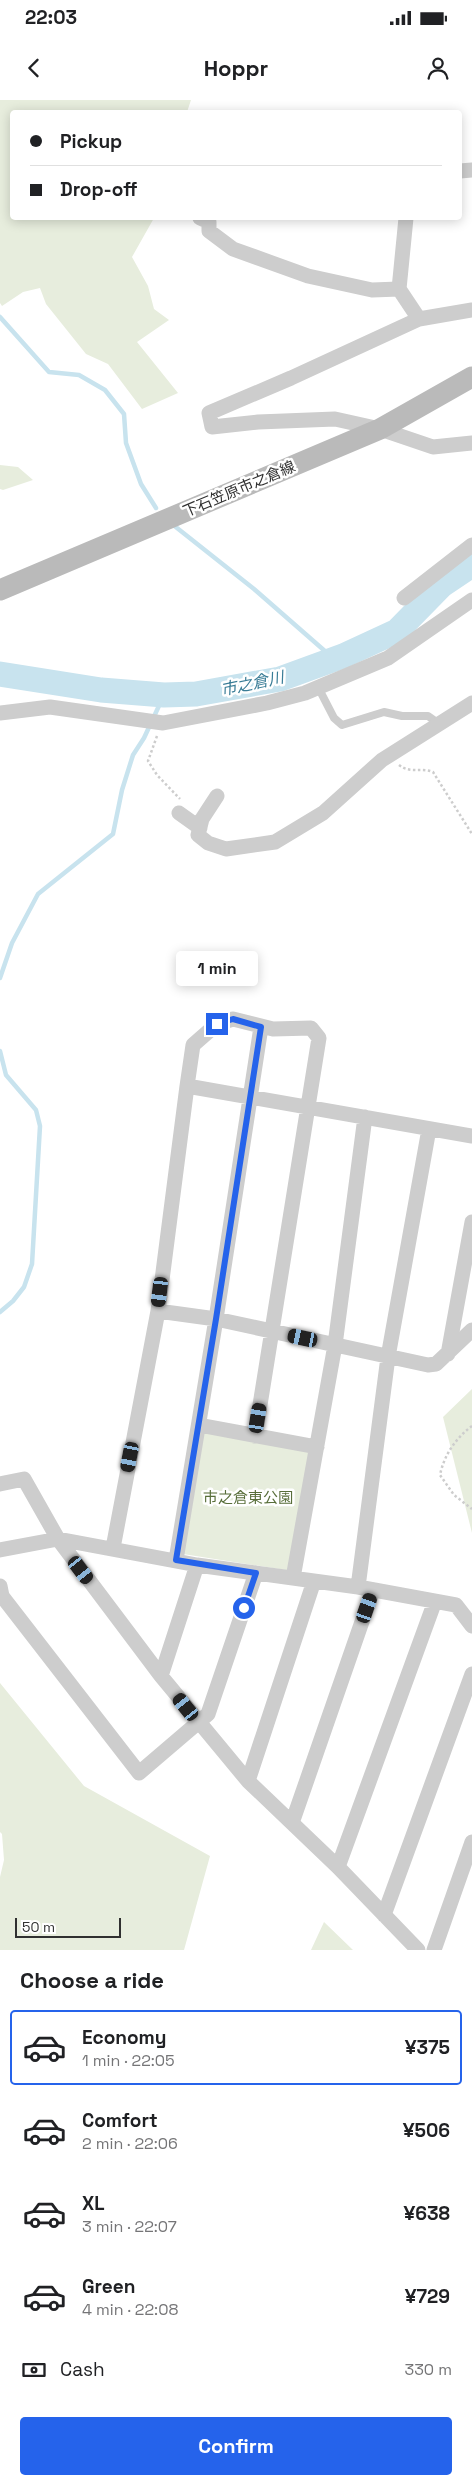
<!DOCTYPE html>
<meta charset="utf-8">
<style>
body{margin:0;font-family:"Space Grotesk","Noto Sans JP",sans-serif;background:#f6f6f6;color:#202124;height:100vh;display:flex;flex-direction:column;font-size:19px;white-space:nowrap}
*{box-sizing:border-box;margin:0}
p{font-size:16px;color:#757577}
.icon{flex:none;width:28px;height:28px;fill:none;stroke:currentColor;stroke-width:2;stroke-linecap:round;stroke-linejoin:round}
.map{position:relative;height:1850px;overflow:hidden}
.drawer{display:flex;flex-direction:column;background:#fff;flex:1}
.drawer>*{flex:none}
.top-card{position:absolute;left:10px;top:10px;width:452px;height:110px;border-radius:5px;box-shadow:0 2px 12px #0003;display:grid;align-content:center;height:110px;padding:0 20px;background:#fff}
.scale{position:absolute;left:15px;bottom:12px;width:106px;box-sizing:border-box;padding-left:5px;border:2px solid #303030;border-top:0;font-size:14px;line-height:18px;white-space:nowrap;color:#303030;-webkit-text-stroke:4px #fff;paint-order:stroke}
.end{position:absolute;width:22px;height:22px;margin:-11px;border:6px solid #2563eb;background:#fff;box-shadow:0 0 0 2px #fff}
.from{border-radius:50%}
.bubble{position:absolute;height:35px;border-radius:5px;background:#fff;box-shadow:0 2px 12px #0003;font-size:16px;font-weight:600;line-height:35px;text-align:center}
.car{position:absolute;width:15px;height:30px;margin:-15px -8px;border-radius:6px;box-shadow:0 0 4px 1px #0007;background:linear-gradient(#222 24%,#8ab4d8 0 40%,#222 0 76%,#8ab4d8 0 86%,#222 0)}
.top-card b{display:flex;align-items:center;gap:18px;height:48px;font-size:19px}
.top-card b+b{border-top:1px solid #e0e0e0}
.top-card i{width:12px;height:12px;background:#202124}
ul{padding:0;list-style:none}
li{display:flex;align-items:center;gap:15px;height:75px;margin:0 10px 8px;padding:0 10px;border:2px solid transparent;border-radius:5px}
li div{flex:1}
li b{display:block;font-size:19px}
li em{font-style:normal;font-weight:600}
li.current{border-color:#2563eb}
li>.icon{width:45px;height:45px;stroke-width:1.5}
h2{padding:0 20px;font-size:22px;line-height:60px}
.pay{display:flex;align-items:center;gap:12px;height:55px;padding:0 20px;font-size:19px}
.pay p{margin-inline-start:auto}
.cta{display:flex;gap:10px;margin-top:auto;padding:10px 20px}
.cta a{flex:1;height:58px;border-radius:5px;background:#2563eb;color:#fff;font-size:20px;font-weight:600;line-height:58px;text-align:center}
.status{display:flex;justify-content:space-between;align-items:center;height:35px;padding:0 25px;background:#fff;direction:ltr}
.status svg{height:14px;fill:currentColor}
header{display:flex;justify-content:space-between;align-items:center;height:65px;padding:0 20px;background:#fff;font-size:22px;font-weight:600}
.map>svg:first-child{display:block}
.green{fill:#e7eddd}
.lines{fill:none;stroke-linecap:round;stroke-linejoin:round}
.stream{stroke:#c8e3ee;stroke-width:4.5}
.river{stroke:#c8e3ee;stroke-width:25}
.path{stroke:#cdcdcd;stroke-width:2.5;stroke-dasharray:2.5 2.5;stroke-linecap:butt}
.lane{stroke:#cdcdcd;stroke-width:8}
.street{stroke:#cdcdcd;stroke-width:15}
.secondary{stroke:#bababa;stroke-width:21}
.route{stroke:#2563eb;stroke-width:6}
.labels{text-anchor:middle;stroke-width:5;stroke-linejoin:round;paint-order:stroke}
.street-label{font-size:15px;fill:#303030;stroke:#fff}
.park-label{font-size:15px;fill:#586e3a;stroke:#fff}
.water-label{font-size:16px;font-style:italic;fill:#397c96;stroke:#fff}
</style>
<div class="status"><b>22:03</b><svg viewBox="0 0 49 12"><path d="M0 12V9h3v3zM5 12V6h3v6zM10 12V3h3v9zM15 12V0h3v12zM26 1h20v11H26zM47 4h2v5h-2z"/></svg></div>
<header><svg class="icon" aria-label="back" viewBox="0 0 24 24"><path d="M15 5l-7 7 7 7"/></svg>Hoppr<svg class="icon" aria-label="person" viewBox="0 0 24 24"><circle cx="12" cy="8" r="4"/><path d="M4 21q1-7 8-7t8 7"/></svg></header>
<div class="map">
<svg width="472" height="1850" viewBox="0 0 472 1850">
<rect width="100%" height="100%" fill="#fff"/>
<!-- green -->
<path class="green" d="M0,0H191L187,12H12V118H154L132,157L148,186L154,209L169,220L137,242L178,293L142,309L108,264L86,254L46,204L40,188L23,192L2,206L0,203Z
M0,365L18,367L33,380L3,390L0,389Z
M472,1289V1433L443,1317Z
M199,1331L316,1350L292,1471L183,1454Z
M0,1583L84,1686L210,1756L184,1850H0V1777L4,1760L2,1734L0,1732Z
M324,1822L353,1850H311Z"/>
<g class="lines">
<!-- stream -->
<path class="stream" d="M0,217L49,272L79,275L105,290L124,314L126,343L141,384L156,408
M172,424L254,489L334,559
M0,878L12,843L38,794L113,734L122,690L133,655L144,638L164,595
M0,951L6,975L36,1010L40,1026L32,1164L24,1187L13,1201L0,1212"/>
<!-- river -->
<path class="river" d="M0,574L101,590L164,595L196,594L280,579L343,556L397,531L442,485L472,465"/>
<!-- path -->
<path class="path" d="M157,636L148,661L157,675L180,699
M399,665C410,674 421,667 433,672L472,734
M472,1326C456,1338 444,1355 440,1375L454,1395L472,1409"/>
<!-- lane -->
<path class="lane" d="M318,587L334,618L342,625L384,612L402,616H428L438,623"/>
<!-- street -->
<path class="street" d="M460,71L472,70
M200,118L209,122V131L233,149L308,176L372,190L399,189L419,219
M399,189L406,118
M472,210L419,219L291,278L209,313L212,327L258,322L335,319L380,329L433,347L472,343
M404,498L472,445
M0,613L50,607L163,623L267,603L305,593L388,558L472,500
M217,696L202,719L198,735L208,743L226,749L275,742L323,713L382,660L472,603
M179,713L200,728
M187,986L193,945L217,924L233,919L273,929L311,928L319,938L255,1336
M158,1211L216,1219L428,1265L436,1264L472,1230
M448,1254L472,1122
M199,1325L317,1347
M0,1384L24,1379L58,1439L161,1576L248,1681L338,1767L418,1850
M113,1448L158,1211L187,986L472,1036
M0,1450L58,1439L197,1465L358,1487L456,1505L472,1526
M176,1460L216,1219L261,927
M293,1478L335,1245L365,1017
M0,1486L2,1496L139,1673L208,1614L256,1473
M358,1487L388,1257L429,1029
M161,1576L197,1465
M248,1681L314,1481
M292,1723L373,1490
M338,1767L435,1501
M384,1815L472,1574
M434,1850L472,1742"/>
<!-- secondary -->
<path class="secondary" d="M0,490L380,329L472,277"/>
</g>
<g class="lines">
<!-- route -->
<path class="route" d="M217,924L233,919L261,927L216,1219L176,1460L256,1473L244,1508"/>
</g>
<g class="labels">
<!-- street labels -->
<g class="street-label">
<text transform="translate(239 389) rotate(-23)" y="5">下石笠原市之倉線</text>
</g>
<!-- park labels -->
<g class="park-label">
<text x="248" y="1403">市之倉東公園</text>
</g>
<!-- water labels -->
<g class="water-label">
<text transform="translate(252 583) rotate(-12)" y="6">市之倉川</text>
</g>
</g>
</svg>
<div class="scale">50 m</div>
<i class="end from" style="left:244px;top:1508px"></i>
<i class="end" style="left:217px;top:924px"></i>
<div class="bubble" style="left:176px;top:851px;width:82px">1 min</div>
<i class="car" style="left:160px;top:1192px;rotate:187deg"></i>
<i class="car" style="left:303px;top:1238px;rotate:282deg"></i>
<i class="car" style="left:258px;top:1318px;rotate:9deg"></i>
<i class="car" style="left:130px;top:1357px;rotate:191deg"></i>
<i class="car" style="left:81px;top:1470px;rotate:143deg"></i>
<i class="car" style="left:367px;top:1508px;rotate:19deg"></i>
<i class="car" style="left:186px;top:1607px;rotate:321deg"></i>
<div class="top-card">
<b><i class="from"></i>Pickup</b>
<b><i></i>Drop-off</b>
</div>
</div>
<section class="drawer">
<h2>Choose a ride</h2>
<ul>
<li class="current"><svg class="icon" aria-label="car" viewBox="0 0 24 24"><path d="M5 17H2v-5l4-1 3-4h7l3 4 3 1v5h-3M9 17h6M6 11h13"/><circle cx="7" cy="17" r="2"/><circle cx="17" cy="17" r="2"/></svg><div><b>Economy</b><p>1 min · 22:05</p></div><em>¥375</em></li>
<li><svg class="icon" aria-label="car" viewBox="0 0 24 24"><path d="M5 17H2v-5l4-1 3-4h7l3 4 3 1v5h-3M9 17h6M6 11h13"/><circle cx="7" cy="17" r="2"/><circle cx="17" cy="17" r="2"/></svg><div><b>Comfort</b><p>2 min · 22:06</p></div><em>¥506</em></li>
<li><svg class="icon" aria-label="car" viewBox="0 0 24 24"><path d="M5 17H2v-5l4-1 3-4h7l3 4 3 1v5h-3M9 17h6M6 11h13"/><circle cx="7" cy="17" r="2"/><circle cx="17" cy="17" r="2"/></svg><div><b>XL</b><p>3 min · 22:07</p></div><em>¥638</em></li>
<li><svg class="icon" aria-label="car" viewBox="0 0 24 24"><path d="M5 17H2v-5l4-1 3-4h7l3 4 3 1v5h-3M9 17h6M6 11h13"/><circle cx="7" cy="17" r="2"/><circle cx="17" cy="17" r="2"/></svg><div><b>Green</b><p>4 min · 22:08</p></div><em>¥729</em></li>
</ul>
<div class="pay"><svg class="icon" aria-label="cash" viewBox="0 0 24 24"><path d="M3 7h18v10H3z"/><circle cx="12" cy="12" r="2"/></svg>Cash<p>330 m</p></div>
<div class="cta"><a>Confirm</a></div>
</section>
